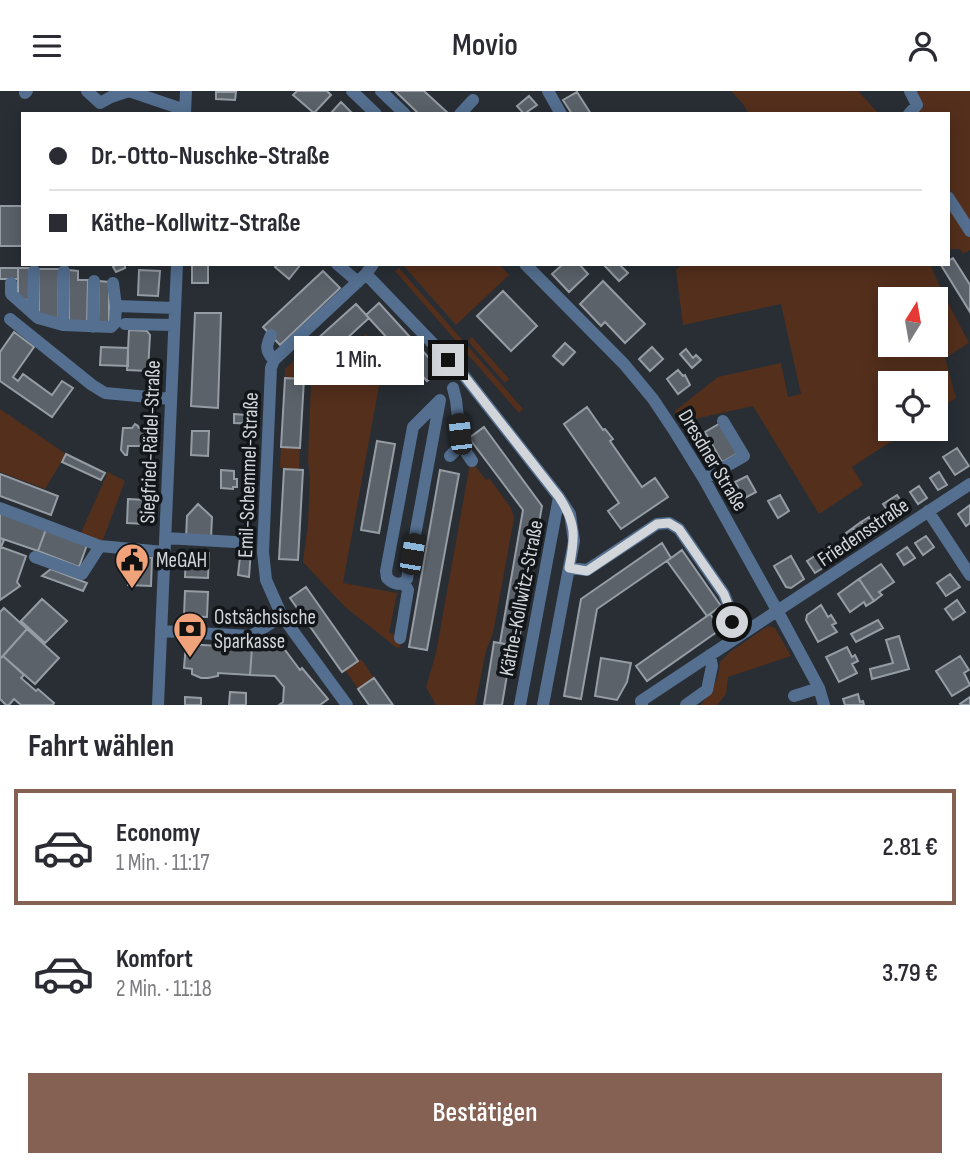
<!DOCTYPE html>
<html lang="de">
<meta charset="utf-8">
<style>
body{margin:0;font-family:"Sofia Sans Condensed",sans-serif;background:#f7f7f7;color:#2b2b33;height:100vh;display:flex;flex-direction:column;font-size:26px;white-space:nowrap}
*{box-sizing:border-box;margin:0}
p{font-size:23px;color:#7c7c81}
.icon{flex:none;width:38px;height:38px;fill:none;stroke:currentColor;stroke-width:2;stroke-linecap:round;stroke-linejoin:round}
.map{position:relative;height:614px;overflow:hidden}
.drawer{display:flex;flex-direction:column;background:#fff;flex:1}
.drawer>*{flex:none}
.hud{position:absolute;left:21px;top:21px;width:929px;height:154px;border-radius:0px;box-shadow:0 4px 18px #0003;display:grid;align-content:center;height:154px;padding:0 28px;background:#fff}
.needle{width:46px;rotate:11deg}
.buttons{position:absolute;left:878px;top:196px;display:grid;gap:14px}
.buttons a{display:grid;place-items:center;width:70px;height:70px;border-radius:0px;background:#fff;box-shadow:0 4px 18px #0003;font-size:35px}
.end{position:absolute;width:32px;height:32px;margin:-16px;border:9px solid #d2d6da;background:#111;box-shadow:0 0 0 4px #111}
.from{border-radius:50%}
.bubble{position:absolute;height:49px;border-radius:0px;background:#fff;box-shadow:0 4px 18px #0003;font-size:23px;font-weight:600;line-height:49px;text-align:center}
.car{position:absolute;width:21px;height:42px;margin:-21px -10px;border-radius:9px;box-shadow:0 0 5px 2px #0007;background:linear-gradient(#222 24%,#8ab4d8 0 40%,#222 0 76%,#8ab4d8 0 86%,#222 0)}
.hud b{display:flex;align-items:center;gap:24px;height:66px;font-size:26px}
.hud b+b{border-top:2px solid #e1e1e2}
.hud i{width:18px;height:18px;background:#2b2b33}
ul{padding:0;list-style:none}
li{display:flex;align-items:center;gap:21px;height:116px;margin:0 14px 10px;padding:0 14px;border:4px solid transparent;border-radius:0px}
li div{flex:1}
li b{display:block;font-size:26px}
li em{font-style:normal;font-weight:600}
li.current{border-color:#846153}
li>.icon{width:63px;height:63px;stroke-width:1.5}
h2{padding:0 28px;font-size:32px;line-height:84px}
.button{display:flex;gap:14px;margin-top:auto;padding:14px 28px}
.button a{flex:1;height:80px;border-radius:0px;background:#846153;color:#fff;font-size:28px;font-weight:600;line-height:80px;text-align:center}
header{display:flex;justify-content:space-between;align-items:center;height:91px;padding:0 28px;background:#fff;font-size:32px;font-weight:600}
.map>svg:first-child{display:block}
.green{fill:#542f1c;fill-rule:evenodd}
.building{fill:#5c626a;stroke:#959ca4;stroke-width:2}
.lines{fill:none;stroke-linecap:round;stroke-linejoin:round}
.minor{stroke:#546f90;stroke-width:12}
.route{stroke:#d2d6da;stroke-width:9}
.labels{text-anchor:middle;stroke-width:7;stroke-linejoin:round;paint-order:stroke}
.street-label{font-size:21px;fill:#d2d6da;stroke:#131619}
.poi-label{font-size:21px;fill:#d2d6da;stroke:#131619;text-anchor:start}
</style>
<header><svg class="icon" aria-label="menu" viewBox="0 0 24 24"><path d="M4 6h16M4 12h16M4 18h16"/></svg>Movio<svg class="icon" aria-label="person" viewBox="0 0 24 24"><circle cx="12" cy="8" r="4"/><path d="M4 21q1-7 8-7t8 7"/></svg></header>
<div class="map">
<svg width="970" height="614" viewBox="0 0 970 614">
<rect width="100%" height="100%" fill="#282e34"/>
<!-- green -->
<path class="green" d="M731,0H858L879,23H749L743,13Z
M915,0H970V130L949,97L948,23H916L924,16Z
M948,110L970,145V159L963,163L960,158H949Z
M402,173H499L509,184L456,234Z
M683,173H930L940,196L969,252L945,267L956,307L936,320V292H891V338H910L852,376L863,394L819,423L753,315L681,331L675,320L718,286L781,272L788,306L801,303L781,213L683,234L676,179ZM891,208H936V254H891Z
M399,177L523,318L519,322L395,180Z
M366,243L390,274L381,284L343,492L397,502L389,542L397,544L402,551L400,556L397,557L345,516L303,471L308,433L310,389L308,368L311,292Z
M472,246L509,288L505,292L468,250Z
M306,258L319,273L304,288L285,287V278Z
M0,318L66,363L45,398L0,381Z
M281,356L300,357L299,378L280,377Z
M470,373L476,376L486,389L489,387L511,417L514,427L493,542L486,560L475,614H436L426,596L436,562Z
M108,381L125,390L102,451L80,444Z
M768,535L775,537L791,565L728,586L726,603L717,614H701C712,601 719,588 720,571L730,561Z
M361,568L374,587L358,598L345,579Z"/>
<!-- building -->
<path class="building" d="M297,0H327L331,4L314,22L293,4Z
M395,0H424L449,23H419Z
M216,1H236L235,9L216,8Z
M577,1L591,23H572L563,9Z
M529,5L537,14L524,23L517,15Z
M341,11L353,23H330Z
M0,115H23V155H0Z
M953,167L970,194V221L941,174L948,173V170Z
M117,173H125V177L116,181L113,176Z
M192,173H208V192H192Z
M278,173H301L289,188L275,176Z
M563,173H579L588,183L569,201L552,183Z
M603,173H619L628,182L619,190Z
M0,177H18V188H0Z
M18,177H29V211L18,205Z
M39,178H59L58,229L39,225Z
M69,179L78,180V189H88L87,232H69Z
M139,179L160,180L158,205L138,204Z
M323,180L340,197L280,254L263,236Z
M99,190L109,191V233L98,232Z
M603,190L645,233L625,252L605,231L601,235L580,213Z
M503,200L537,235L511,260L477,225Z
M379,212L440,279L427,290L366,224Z
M356,213L369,227L319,273L306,258Z
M195,222H221L218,317L191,315Z
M129,239L147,240L150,244L148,280L127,279Z
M14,241L34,256L13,286L18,290L23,283L52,304L62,290L73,297L52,326L0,290V261Z
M565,252L575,261L563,274L553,265Z
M101,256L128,257V275L100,274Z
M652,256L663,268L650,280L639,268Z
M686,258L693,267L696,264L701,269L692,277L680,263Z
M678,279L683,285L685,284L690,294L678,303L667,288Z
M285,287L304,288L300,357L281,356Z
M587,316L603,339L605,338L613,348L610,350L642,396L655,387L668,406L621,438L608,420L619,412L564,333Z
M234,323L258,325V333L234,332Z
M722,331L740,361L722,371L705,341Z
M135,333L138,335L139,337L148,338L147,352H141V355H128L127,364H125L121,359L123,337H132Z
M484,336L542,415L518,555L500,552L523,419L469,347Z
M192,340H209L208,365L191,364Z
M377,350L395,353L379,442L361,439Z
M957,357L969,375L955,384L943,366Z
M66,363L105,382L101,389L62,371Z
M284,378L303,379L298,469L279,468Z
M221,379L234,380V388H237V396H233V398L221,397Z
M440,379L459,383L427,559L409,556Z
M939,381L947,394L938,399L930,387Z
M0,383L58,405L51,424L0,405Z
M747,385L756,401L743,408L740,402L738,404L735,398L738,396L735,391Z
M919,395L927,407L918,413L910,401Z
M780,404L789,420L778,427L768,410Z
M897,404L908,420L894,429L883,413Z
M128,408L146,409L145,433L127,432Z
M198,413L212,426L211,448L186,447L187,425Z
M970,414V432L966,435L958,423Z
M0,421L46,438L38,460L0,447Z
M869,426L877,437L869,442L861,431Z
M861,431L869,442L861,448L853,437Z
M853,437L861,448L853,453L846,442Z
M46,438L87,454L79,476L38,460Z
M926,445L934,456L923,464L915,452Z
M0,447L4,449L1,456L26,465L17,491L20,495L0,509Z
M662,452L671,467L597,518L581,608L564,605L581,508Z
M832,454L840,466L815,482L807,470Z
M907,456L915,467L904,474L897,463Z
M241,457L251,458L249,486L238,484Z
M682,459L721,515L707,525L667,470Z
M186,461L209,462L208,487L185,486Z
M791,465L804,488L791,497L786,496L774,475Z
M129,466L152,467L151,495L128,494Z
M881,473L894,491L879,501L882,504L874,510L859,488Z
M51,478L87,492L83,500L42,485Z
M950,483L960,496L946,505L937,492Z
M859,488L874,510L866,515L864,511L850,521L838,503Z
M306,496L358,570L342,581L290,507Z
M185,500L208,501L207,526L184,525Z
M42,508L67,530L45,552L21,530Z
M957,509L965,521L953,529L945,518Z
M821,514L828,526L831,524L836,532L832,534L837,541L818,551L806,529L807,524Z
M4,517L27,538L0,568V521Z
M710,523L721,538L647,590L636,575Z
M878,529L883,537L856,551L851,543Z
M27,538L59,567L35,593L3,565Z
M899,545L909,578L872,588L870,578L893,572L886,549Z
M494,551L512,554L502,614H484Z
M186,553L252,557L250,584L218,582V585L208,587H201L192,583V578L184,577Z
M847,556L852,566L855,564L858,570L852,573L857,582L839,591L826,566Z
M252,557L285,559L300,579L302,577L328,608L320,614H279L283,611L284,596L275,585L250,584Z
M3,565L24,584L21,587L36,600L38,598L54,612L53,614H21L14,608L9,614H6L0,608V568Z
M960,565L969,579L964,582L970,594L952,605L936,580Z
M601,567L631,572L627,591L617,609L595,605Z
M374,587L393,614H369L358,598Z
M230,601L246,602V614H229Z
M858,603L860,611L863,610L864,614H845L843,608Z
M185,606L201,607V614H185Z
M970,606V614H961L960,613Z"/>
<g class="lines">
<!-- minor -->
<path class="minor" d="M87,0L100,12L111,6L129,0
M129,0L185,19
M352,0L376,23
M381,0L405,23
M548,0L561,23
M25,2L27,0
M185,23L186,0
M460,23L473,9
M909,23L917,14L910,0
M948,106L970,140
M337,173L358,191
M525,173L624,273L653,308L675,341L704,388L778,521L819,597L824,614
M366,183L465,286L559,406L570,423L574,450L543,614
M11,192V203L38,227L63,234L111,236L115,232L116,215L175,217
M113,192L116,215
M33,222L34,180
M10,228L92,294L105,302L171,308
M125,233L174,234
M63,234L64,180
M93,236L94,190
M271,244C266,255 265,260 274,269
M453,297L456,309L461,354L472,370
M440,309L407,488C401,496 393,493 387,487L386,480L413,336Z
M450,365L461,354
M704,388L744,365L723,330
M0,417L100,455
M928,420L970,484
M165,447L235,451
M35,466L82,483L100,455L164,461
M569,477L587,479L657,433L669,432L679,438L724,503L729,516L733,549L970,393
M161,540L251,545L282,525
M400,547L408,499L404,492
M794,605L819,597
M158,614L177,173
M347,614L282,525L266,489L263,461L271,277L274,269L366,183L373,173
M520,614L559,406
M642,614L641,610L733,549
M686,614L707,599L712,575L710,564"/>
</g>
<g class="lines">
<!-- route -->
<path class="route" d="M448,269L465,286L559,406C577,433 575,447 569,477L587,480L657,433L669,432L679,438L724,503L729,516L732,531"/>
</g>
<!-- icons -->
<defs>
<g id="civic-pin" transform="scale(1.75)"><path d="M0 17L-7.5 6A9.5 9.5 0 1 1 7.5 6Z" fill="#f0a27a" stroke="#131619"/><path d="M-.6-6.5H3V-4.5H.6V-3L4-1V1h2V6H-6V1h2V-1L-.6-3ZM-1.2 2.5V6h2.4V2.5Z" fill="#111"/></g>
<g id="bank-pin" transform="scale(1.75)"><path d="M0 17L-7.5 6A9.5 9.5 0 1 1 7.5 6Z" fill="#f0a27a" stroke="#131619"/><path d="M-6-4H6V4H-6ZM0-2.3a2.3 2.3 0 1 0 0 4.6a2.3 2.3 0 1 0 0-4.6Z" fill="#111"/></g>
</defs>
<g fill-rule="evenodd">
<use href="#civic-pin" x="132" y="469"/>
<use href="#bank-pin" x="190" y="538"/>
</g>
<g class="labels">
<!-- street labels -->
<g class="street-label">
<text transform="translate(150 351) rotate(-88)" y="7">Siegfried-Rädel-Straße</text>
<text transform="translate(713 369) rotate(59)" y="7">Dresdner Straße</text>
<text transform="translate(248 384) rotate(-88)" y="7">Emil-Schemmel-Straße</text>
<text transform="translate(863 441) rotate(-34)" y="7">Friedensstraße</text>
<text transform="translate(521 507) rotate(-79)" y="7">Käthe-Kollwitz-Straße</text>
</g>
<!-- poi labels -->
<g class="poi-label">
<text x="156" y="476">MeGAH</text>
<text x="214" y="533">Ostsächsische<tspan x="214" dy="24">Sparkasse</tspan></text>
</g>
</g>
</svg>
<div class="buttons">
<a><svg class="needle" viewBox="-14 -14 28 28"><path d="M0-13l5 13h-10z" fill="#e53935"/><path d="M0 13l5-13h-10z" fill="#7c7c81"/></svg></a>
<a><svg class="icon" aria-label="locate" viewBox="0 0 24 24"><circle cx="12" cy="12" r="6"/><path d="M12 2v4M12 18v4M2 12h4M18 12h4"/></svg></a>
</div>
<i class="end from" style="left:732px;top:531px"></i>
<i class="end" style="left:448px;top:269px"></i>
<div class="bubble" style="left:294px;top:245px;width:130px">1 Min.</div>
<i class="car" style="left:460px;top:343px;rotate:354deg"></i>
<i class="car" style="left:412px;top:463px;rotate:10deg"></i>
<div class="hud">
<b><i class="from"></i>Dr.-Otto-Nuschke-Straße</b>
<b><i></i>Käthe-Kollwitz-Straße</b>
</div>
</div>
<section class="drawer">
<h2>Fahrt wählen</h2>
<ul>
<li class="current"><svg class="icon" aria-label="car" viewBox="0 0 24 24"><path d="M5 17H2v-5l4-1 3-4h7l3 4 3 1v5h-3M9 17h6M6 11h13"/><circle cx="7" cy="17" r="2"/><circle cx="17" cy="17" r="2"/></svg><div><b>Economy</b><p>1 Min. · 11:17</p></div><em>2.81 €</em></li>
<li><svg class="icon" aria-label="car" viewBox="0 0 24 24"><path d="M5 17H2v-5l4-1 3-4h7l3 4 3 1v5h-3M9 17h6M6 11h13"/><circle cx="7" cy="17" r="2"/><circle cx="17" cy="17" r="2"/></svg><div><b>Komfort</b><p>2 Min. · 11:18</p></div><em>3.79 €</em></li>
</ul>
<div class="button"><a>Bestätigen</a></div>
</section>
